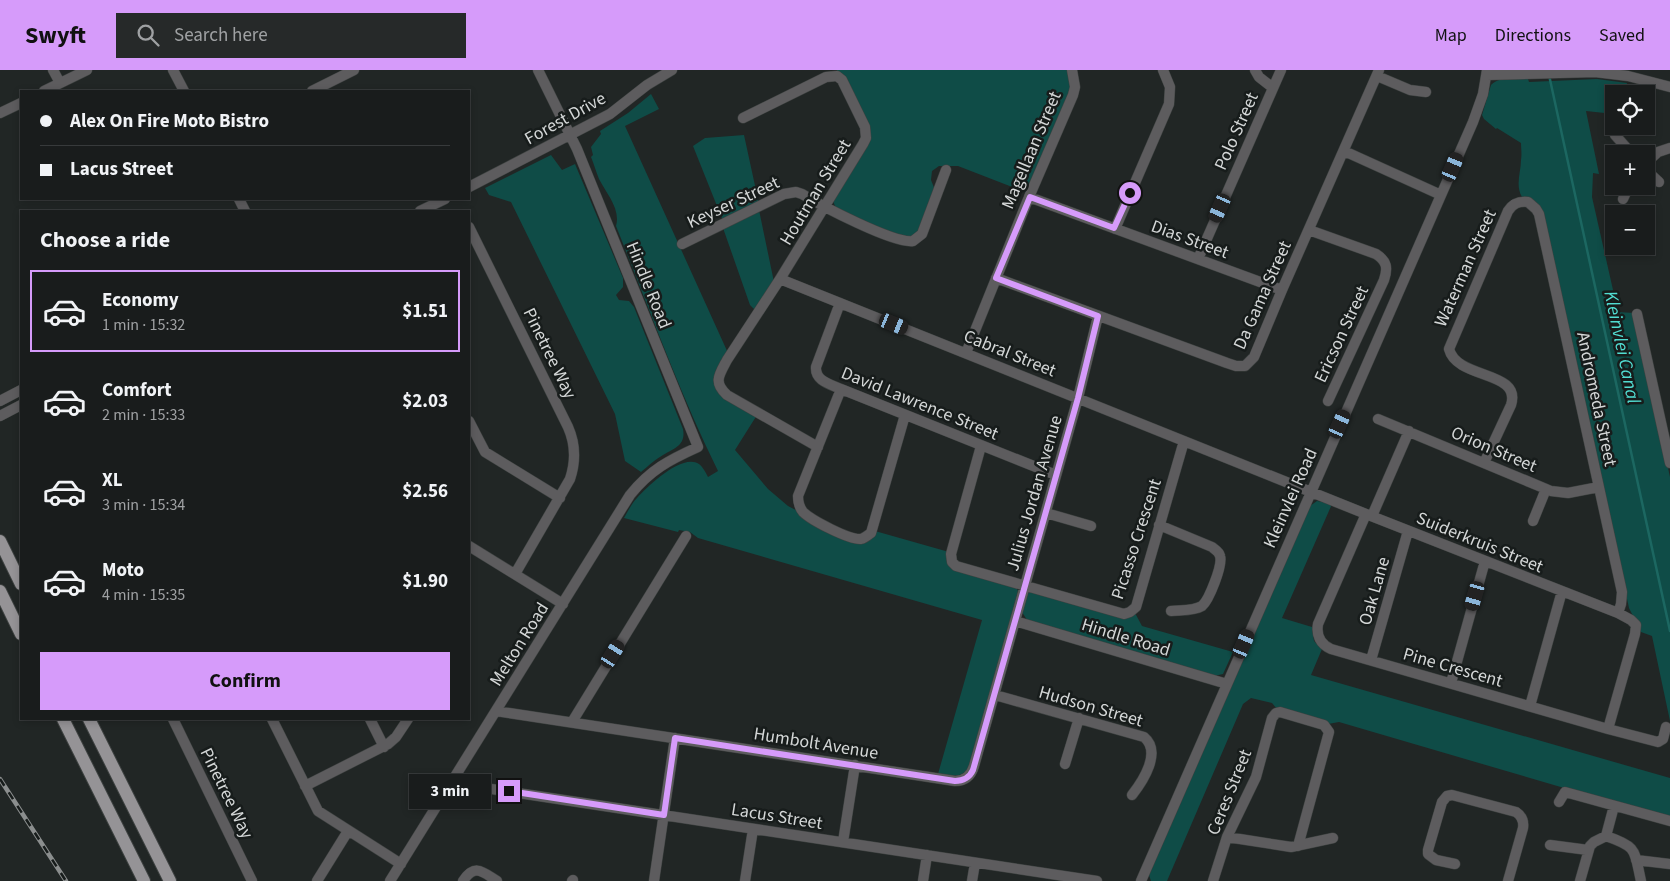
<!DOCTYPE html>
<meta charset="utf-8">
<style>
body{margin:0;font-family:"Source Sans 3",sans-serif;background:#262929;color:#f1f3f6;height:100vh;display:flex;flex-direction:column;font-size:19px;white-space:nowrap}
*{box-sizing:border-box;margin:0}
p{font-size:16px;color:#9fa1a3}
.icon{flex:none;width:28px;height:28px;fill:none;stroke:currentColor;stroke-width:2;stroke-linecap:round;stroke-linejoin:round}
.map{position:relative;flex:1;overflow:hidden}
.details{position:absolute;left:20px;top:140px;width:450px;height:510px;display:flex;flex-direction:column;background:#191c1c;border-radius:0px;box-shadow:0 2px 8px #0003,0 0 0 1px #373a3b}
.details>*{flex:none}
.hud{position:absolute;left:20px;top:20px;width:450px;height:110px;border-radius:0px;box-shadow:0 2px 8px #0003,0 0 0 1px #373a3b;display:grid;align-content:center;height:110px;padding:0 20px;background:#191c1c}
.buttons{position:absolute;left:1605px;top:15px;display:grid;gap:10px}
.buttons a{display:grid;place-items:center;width:50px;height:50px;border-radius:0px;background:#191c1c;box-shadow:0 2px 8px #0003,0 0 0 1px #373a3b;font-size:25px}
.end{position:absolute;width:22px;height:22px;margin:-11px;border:6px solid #d69bfa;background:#111;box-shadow:0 0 0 2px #111}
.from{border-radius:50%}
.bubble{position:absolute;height:35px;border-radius:0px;background:#191c1c;box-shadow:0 2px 8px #0003,0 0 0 1px #373a3b;font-size:16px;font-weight:700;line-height:35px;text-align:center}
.car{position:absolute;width:15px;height:30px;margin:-15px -8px;border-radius:6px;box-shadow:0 0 4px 1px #0007;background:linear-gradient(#222 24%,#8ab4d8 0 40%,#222 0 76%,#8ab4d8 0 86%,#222 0)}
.hud b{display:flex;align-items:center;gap:18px;height:48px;font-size:19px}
.hud b+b{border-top:1px solid #373a3b}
.hud i{width:12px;height:12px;background:#f1f3f6}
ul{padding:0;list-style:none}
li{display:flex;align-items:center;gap:15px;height:82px;margin:0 10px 8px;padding:0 10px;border:2px solid transparent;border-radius:0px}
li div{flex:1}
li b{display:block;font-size:19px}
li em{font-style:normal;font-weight:700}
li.on{border-color:#d69bfa}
li>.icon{width:45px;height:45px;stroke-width:1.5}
h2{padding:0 20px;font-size:22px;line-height:60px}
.cta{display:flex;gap:10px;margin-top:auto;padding:10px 20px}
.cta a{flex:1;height:58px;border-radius:0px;background:#d69bfa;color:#111;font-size:20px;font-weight:700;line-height:58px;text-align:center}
header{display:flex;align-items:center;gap:30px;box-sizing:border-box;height:70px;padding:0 25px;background:#d69bfa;color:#111}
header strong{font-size:24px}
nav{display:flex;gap:28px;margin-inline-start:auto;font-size:18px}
.search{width:350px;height:45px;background:#262929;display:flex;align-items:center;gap:12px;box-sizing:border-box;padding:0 18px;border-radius:0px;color:#9fa1a3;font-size:19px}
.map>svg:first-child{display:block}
.green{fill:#0f4c47}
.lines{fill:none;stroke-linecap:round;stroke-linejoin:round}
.stream{stroke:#1c6761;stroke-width:2.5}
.minor-casing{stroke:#3e4241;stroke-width:11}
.major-casing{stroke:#3e4241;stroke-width:14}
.minor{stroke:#5d5c5e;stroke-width:10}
.major{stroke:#959396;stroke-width:12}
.rail-casing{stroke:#8b8e8e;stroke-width:4.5}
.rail{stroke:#171c1b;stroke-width:2.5;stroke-dasharray:8;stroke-linecap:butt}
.route{stroke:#d69bfa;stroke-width:6}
.labels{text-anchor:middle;stroke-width:5;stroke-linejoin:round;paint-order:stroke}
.street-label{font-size:18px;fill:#d4d7d7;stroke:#171c1b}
.water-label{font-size:19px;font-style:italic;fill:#51dcd1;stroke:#171c1b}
</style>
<header>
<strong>Swyft</strong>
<div class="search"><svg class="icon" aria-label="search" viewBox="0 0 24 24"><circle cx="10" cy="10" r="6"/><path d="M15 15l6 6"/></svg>Search here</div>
<nav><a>Map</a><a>Directions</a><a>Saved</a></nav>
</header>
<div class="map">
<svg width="1670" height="811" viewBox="0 0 1670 811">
<rect width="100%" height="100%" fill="#212625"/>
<!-- green -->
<path class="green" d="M837,0H1067L1070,8V21L1030,124L958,96H939L932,101L931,110L935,120L920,161L908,169L837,141L833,131L868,72L837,2Z
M1528,9L1529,12L1597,9L1627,13L1625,24H1614V44L1586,41L1599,104L1593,103L1592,127L1618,242L1634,243L1670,407V651L1652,566L1641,562L1629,538L1543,142L1522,127C1515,115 1521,102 1521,90C1522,84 1521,78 1521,73L1497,58L1496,59L1484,49L1482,45L1491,15C1499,6 1517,9 1528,9Z
M651,24L659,39L625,56L728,283L715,310L757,345L735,380L768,419L788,436L856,471L875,461L949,482V489L1016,517L1018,521L971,696C960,709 954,706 938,704L982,550L698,468L690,462L679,460L678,462L624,448C628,441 632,433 637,428C648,416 682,383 699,394C703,397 706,403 708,407L718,401C679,322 649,238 616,156C621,139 606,123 599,109C596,102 594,94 591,87L593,85L591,77L601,64L600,61L628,43Z
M744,65L759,134L723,151L693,76L705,68Z
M551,85L562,100L575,94L623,208V217L616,225L619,230L629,231L634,237L683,359C686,375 675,378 663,385C656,389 648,396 641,402L625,391L615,344L511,132L489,125L485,118Z
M759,140L774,212L755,240L750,235L723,158Z
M1317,431L1332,434L1282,548L1312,557L1314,571L1322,579L1311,605L1670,708V749L1339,652L1328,654L1277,639L1272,633L1251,628L1243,634L1167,811H1151L1149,805L1310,436Z
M1030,522L1135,543L1142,556L1233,582L1223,604L1214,606L1027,550L1022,542L1027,523Z"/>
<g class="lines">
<!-- stream -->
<path class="stream" d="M1549,5L1670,561"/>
<!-- minor casing -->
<g class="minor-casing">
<path id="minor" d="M53,0L60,13
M173,0L184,21
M1255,0L1259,7L1273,18
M1487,5L1595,2L1628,6L1670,17
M1377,6L1410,20L1426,22
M44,21L87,0
M312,21L354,0
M0,43L21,33
M743,48L826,7L837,6L842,10L865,57L866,68L863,74L780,209L727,290C719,305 713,312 727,325L818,377
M1614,52L1615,65L1632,84
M1344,81L1441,125
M1646,93L1658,82L1670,78
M1646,100L1659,112
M469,117L610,44L647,15L672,0
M1029,127L1282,220
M239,129L245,141
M1623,129L1629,116
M420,141L445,129
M469,157L568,357C576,375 576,391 570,409L515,504
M1115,159L1169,34L1170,17L1163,0
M1309,160L1376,184C1387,191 1388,198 1384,210L1328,331
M682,174L784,124L796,122L802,124C820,135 894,174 913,171L922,164L946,100
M1198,189L1281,0
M996,208L1227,293L1236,296H1245L1254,287L1282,220L1379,0
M780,209L1366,444L1618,543L1631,550L1636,555L1635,564L1608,659L1331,579C1320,574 1316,565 1318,554L1366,444
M840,233L816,297C815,311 830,314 841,319L1056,405
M1637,244L1670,393
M966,283L1029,127L1073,25L1075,17L1072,0
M841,319L798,426C798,432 799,437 803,442C811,450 849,470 861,469C865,468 868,465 871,463L905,345
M0,331L21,320
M0,346L21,335
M1378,349L1551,421L1568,423L1599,417
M469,351L485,382L560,428
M981,376L951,484L952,492L956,496L1124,544L1130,542L1136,537L1184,371
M1484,393L1511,335C1522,300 1457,310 1449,279L1508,141C1513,133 1519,131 1528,132L1536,139L1539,144L1622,522L1621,534L1618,543
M1046,443L1091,456
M1372,446L1409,361
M1533,451L1546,419
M1159,455L1212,477C1215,480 1219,481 1220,486C1223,495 1209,530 1202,536C1194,541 1181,540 1171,541
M469,476L563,534
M1015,551L1227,614
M1371,590L1408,461
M1451,613L1485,491
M995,625L1144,667C1162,682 1143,711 1132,725
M1530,636L1562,521
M496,641L955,711C965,711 971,706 974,696L1078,328L1098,246
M173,649L252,811
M272,649L318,741L401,794
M370,649L384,677
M572,652L686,466
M1608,659L1658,672L1663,669L1666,657
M1065,694L1079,648
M452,713L1097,811
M305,716L388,674L396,667L408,649
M1559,732L1565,722L1670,751
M1606,766L1614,736
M1227,767L1291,777L1333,768
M843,772L855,695
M1550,775L1588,780
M1636,790L1670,794
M1455,794L1436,790L1428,784V780L1442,732L1447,726L1452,725L1516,742C1522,746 1524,751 1523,758L1508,811
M317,811L348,761
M390,811L630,425C650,400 669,390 698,377L577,79L538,0
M463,811C475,793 483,802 497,811
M572,811L573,810
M654,811L675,668
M745,811L753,759
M923,811L927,785
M972,811L975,793
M1141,811L1473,52L1483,24L1487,0
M1213,811L1227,767L1256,707L1272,648L1276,643L1280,642L1324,655L1329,662L1298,776
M1580,811L1590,776L1594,772L1606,766C1638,777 1634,780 1641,811"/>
</g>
<!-- major casing -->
<g class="major-casing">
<path id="major" d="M0,471L21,514
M0,521L21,564
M63,649L144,811
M89,649L170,811"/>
</g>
<!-- minor -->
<use href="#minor" class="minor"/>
<!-- major -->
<use href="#major" class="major"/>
<!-- rail casing -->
<g class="rail-casing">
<path id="rail" d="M0,709L66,811"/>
</g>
<!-- rail -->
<use href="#rail" class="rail"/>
</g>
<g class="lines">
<!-- route -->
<path class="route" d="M509,721L664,745L675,668L955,711C963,711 970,707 973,700L1078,328L1098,246L996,208L1030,127L1114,158L1130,123"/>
</g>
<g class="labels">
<!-- street labels -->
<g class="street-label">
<text transform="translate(565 48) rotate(-29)" y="6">Forest Drive</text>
<text transform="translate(1236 61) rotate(-66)" y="6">Polo Street</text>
<text transform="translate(1031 80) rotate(-67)" y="6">Magellaan Street</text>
<text transform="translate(815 122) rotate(-59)" y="6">Houtman Street</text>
<text transform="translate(733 132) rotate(-25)" y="6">Keyser Street</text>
<text transform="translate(1190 169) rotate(20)" y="6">Dias Street</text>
<text transform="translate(1465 198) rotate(-66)" y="6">Waterman Street</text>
<text transform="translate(649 215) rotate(68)" y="6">Hindle Road</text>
<text transform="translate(1262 225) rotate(-66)" y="6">Da Gama Street</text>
<text transform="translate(1341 264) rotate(-65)" y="6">Ericson Street</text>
<text transform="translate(550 283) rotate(64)" y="6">Pinetree Way</text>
<text transform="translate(1010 283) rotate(22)" y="6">Cabral Street</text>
<text transform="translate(1597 329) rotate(78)" y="6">Andromeda Street</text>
<text transform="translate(920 333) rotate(22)" y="6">David Lawrence Street</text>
<text transform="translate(1494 379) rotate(23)" y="6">Orion Street</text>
<text transform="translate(1034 423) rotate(-74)" y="6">Julius Jordan Avenue</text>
<text transform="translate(1290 428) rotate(-66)" y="6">Kleinvlei Road</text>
<text transform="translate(1136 469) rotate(-72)" y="6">Picasso Crescent</text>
<text transform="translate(1480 472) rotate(22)" y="6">Suiderkruis Street</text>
<text transform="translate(1374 521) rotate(-74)" y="6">Oak Lane</text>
<text transform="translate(1126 567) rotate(17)" y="6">Hindle Road</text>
<text transform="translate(519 574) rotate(-58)" y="6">Melton Road</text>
<text transform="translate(1453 597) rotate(16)" y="6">Pine Crescent</text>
<text transform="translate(1091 636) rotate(16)" y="6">Hudson Street</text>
<text transform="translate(816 673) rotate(9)" y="6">Humbolt Avenue</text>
<text transform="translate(1229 722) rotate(-68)" y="6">Ceres Street</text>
<text transform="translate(227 723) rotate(64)" y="6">Pinetree Way</text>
<text transform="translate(777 746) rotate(9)" y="6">Lacus Street</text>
</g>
<!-- water labels -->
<g class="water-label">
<text transform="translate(1623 277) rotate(78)" y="7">Kleinvlei Canal</text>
</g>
</g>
</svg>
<div class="buttons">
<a><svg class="icon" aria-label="locate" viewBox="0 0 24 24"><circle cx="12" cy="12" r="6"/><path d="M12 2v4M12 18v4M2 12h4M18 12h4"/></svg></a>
<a>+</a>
<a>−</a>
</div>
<i class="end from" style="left:1130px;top:123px"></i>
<i class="end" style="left:509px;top:721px"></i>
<div class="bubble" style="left:409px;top:704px;width:82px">3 min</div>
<i class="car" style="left:1453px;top:97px;rotate:23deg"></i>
<i class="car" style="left:1220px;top:138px;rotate:204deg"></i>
<i class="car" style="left:894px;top:254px;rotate:112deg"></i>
<i class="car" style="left:1340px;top:354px;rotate:24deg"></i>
<i class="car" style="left:1475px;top:526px;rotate:196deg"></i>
<i class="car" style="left:1244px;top:574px;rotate:23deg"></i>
<i class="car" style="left:613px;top:584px;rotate:32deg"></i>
<div class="hud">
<b><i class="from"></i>Alex On Fire Moto Bistro</b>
<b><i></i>Lacus Street</b>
</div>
<section class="details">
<h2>Choose a ride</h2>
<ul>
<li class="on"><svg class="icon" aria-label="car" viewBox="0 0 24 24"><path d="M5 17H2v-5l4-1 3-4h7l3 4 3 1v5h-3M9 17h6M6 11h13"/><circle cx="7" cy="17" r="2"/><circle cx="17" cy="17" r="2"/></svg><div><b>Economy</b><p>1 min · 15:32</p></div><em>$1.51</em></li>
<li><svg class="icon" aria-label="car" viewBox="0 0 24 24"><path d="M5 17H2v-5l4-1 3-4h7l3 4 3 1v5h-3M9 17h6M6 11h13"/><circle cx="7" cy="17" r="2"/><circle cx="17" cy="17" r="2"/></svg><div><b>Comfort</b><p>2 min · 15:33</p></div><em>$2.03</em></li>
<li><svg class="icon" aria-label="car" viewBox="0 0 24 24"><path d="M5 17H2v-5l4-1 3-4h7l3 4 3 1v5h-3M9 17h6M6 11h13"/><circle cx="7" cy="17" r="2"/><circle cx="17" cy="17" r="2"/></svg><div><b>XL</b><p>3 min · 15:34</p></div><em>$2.56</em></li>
<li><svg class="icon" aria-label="car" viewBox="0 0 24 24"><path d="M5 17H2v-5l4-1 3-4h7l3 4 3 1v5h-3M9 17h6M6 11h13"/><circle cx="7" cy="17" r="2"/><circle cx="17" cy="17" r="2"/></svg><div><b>Moto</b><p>4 min · 15:35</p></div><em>$1.90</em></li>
</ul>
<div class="cta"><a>Confirm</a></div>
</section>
</div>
